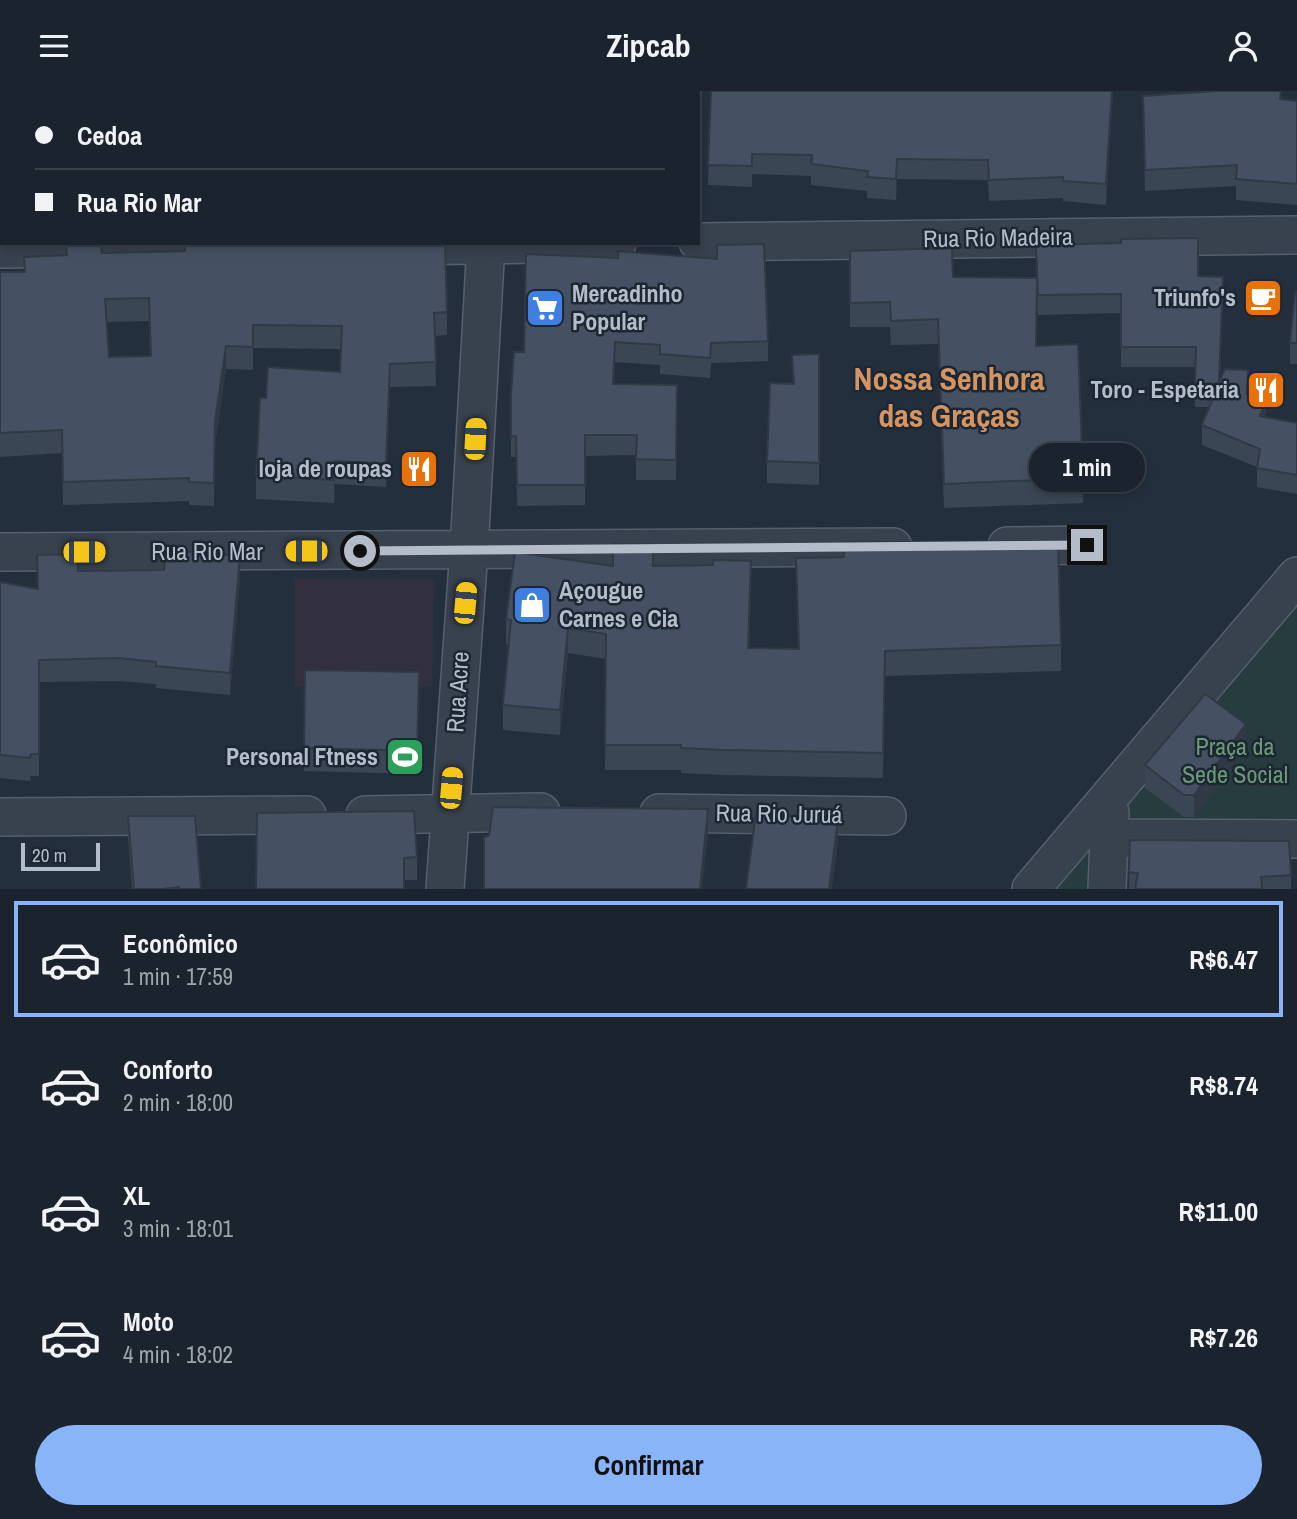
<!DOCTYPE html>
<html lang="pt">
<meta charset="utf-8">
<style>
body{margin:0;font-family:"Archivo Narrow",sans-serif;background:#242b36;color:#f1f3f6;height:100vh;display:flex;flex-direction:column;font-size:26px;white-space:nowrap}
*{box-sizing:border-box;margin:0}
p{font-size:23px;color:#a0a4aa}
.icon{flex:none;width:38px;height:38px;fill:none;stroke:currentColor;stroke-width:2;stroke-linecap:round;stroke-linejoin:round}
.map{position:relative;height:798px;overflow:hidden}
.details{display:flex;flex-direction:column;background:#1b232e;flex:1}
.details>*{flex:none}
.hud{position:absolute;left:0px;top:0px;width:700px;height:154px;box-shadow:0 4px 10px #0003,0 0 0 2px #39404a;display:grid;align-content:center;height:154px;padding:0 35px;background:#1b232e}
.scale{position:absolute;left:21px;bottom:18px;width:79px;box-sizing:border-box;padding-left:7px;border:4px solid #b4bcc9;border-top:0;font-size:19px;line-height:24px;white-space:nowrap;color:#b4bcc9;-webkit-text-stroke:5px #1d2633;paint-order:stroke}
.end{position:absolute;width:32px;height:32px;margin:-16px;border:9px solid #b4bcc9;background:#111;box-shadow:0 0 0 4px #111}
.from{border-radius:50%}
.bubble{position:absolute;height:49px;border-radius:24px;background:#1b232e;box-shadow:0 4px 10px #0003,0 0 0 2px #39404a;font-size:23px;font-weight:800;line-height:49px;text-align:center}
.car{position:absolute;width:21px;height:42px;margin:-21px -10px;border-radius:9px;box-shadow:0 0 5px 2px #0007;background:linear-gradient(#f5c518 24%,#345 0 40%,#f5c518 0 76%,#345 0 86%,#f5c518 0)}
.hud b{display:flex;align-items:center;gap:24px;height:66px;font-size:26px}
.hud b+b{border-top:2px solid #39404a}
.hud i{width:18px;height:18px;background:#f1f3f6}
ul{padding:12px 0 0;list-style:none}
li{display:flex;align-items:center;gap:21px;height:116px;margin:0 14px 10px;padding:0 21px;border:4px solid transparent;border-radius:0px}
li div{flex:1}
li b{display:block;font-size:26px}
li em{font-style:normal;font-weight:800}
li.on{border-color:#8ab4f8}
li>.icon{width:63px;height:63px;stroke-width:1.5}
.cta{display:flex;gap:14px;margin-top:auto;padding:14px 35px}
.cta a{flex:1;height:80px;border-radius:42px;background:#8ab4f8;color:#111;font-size:28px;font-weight:800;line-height:80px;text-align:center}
header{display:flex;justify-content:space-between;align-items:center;height:91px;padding:0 35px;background:#1b232e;font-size:32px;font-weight:800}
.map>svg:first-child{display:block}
.medical{fill:#32303f}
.green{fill:#263c3f}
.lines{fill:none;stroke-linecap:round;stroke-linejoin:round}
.minor-casing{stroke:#565f6c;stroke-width:40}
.minor{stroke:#38414e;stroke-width:37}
.wall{fill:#3b4654;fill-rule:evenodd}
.shaded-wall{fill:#303945}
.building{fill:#455162;stroke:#303945;stroke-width:2;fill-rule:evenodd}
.route{stroke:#b4bcc9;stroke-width:9}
.labels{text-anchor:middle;stroke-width:5;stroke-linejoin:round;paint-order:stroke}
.street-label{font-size:24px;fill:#b4bcc9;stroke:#1d2633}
.poi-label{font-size:24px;font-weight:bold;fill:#b4bcc9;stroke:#1d2633;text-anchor:end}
.park-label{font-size:24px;fill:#6b9a76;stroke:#1d2633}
.district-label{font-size:32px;font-weight:bold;fill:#d59563;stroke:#1d2633}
</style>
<header><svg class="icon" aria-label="menu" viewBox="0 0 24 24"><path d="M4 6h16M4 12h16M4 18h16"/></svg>Zipcab<svg class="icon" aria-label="person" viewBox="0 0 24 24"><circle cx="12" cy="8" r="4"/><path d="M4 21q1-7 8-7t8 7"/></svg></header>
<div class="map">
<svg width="1297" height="798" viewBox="0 0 1297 798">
<rect width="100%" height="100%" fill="#242f3e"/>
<!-- medical -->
<path class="medical" d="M295,487L434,488L432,596H295Z"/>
<!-- green -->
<path class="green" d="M1297,501V734L1119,735L1122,705Z
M1087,759L1092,762L1097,798H1050Z"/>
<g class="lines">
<!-- minor casing -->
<g class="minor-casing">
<path id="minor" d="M491,2V0
M698,151L1297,144
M397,155L617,152
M0,158L233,156
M1007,455L1087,454
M0,461L893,456
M659,722L887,725
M365,724L541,721
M0,726L307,724
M1108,747L1297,748
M445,798L469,459L486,152
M1031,798L1297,485
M1107,798L1110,722"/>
</g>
<!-- minor -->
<use href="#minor" class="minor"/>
</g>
<!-- wall -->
<path class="wall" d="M0,0H143V2H2V8H0Z
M711,0H1113L1106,114L1063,110V107L989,110L988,89L897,88L896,109L867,107V100L811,94V85L752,83V96L708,94Z
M1283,9L1297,10V114L1236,109V95L1145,100L1143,26Z
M66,155L447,221V244L435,245L436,295L390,296L386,396L335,393L334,412L256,408V385L266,307L340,281L341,258L253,257V279L226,278L215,354L214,415L189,414V410L63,414L62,362L0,366V181H24V166L66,164ZM149,230L150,265L109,266L106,231Z
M850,160L953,186L1037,187L1198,185L1223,205L1220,289L1248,304L1266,326L1297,332V403L1257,396V376L1202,354V334L1209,316H1195V276H1121V222L1038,224L1037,211V255L1083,387V412L944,417L938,253L891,254L890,236H850Z
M526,163L768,250V270L711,272L710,287L660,283V274L615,271L614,293L677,294L676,389H636V364L585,365V414L517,415L516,366H511V303L524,261Z
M1297,201V273H1290V252Z
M819,263V394L767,392V370L793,293L792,264Z
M843,451L1061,554V580L885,585L883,687L724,684L681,682V679H605L606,568L568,562L560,644L503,639V614L509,554L506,553V528L613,475H653L751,495L749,557L798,558L796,467L843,466Z
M78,480L240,488L230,604L156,597V593L118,590L39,591V685H31L30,690L0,687V491L37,498Z
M305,579L419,581L417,683L304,680Z
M1246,656L1194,726H1184L1145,697V674Z
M257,722L417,766V789H404Z
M128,725L201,798H132L128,746Z
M1130,749L1291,784V798H1129Z"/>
<!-- shaded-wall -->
<path class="shaded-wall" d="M1112,0H1113L1106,114V93Z
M897,68V88L896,109V88Z
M615,251V271L613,313V293Z
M226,255V278L215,354L214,415L215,330Z
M390,273V296L386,396V373Z
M1266,311V331L1260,325Z
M335,370V393L334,412V389Z
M240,465V488L230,604V582Z
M751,470V495L748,582V557Z
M568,537V562L560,644V619Z
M1246,633V656L1194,726V704Z
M708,718V744L702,798H700Z
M838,729V752L832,798H829Z"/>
<!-- building -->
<path class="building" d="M31,0H142V2H31Z
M270,0H311V2H270Z
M354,0H466V2H354Z
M508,0H629V2H508Z
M711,0H1112L1106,93L1063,90V86L989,89L988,69L897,68L896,88L867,86L868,80L811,73L812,64L752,63V75L708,74Z
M1218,0H1281L1280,8L1297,10V93L1236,88L1237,74L1145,79L1143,5Z
M1198,147V185L1223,186L1219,291L1225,278L1248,279L1247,303L1266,311L1260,325L1297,332V384L1257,377L1260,358L1202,334L1217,297L1195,296L1196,256H1121V203L1038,204L1036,154L1121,152V148Z
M374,152H445L447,221L434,222L436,271L390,273L386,373L335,370L334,389L256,385L260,307H266L268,276L340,281L342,235L253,234V256L226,255L215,330L214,392L189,391V387L63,391L62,339L0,342V181H25L24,166L67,164L66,155H101L102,162L185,160V154ZM149,207L151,265L109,266L105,208Z
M764,153L768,250L711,252L710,267L660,263V254L615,251L613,293L677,294L676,369L636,368L637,344H585V394H517L516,345L511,346V303L514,261H524L526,163L618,167V160L717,168V154Z
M952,157L953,186L1037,187L1036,255L1078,253L1083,387L944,393L938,228L891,230L890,211L850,212V160Z
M1295,201H1297V252H1290Z
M819,263V372L767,370L770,292L794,293L792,264Z
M1058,450L1061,554L885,560L883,662L724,659L681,657V654H605L606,543L568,537L560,619L503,614L511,529L506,528L515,461L613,475V453H653V475L713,474V469L751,470L748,557L799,558L796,467L844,466L843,451Z
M166,459L240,465L230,582L156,575V571L118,567L39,569V663H31L30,667L0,664V491L38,498L37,464L78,463V480L164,479Z
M305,579L419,581L417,660L304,657Z
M1205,603L1246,633L1194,704H1184L1145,674Z
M493,716L708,718L700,798H484V746L489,745Z
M414,720L417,766L404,767V798H256L257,722Z
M756,722L838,729L829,798H746Z
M128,725H195L201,798H179V796L162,798H134Z
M1130,749L1289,750L1291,784L1261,786L1262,798H1135L1138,782L1129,781Z"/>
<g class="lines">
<!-- route -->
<path class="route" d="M360,460L1087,454"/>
</g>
<!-- icons -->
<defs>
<g id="cafe-square" transform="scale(2.0125)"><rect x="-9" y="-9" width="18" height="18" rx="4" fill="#e8710a" stroke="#1d2633"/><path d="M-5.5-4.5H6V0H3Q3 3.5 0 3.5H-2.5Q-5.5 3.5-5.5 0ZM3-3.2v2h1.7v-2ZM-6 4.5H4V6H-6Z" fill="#fff"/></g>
<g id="supermarket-square" transform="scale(2.0125)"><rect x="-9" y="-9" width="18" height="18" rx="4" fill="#3f7fe0" stroke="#1d2633"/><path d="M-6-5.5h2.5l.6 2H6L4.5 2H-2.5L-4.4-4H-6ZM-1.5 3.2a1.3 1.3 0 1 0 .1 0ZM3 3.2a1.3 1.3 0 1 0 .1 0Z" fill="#fff"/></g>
<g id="restaurant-square" transform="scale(2.0125)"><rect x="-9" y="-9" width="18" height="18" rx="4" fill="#e8710a" stroke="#1d2633"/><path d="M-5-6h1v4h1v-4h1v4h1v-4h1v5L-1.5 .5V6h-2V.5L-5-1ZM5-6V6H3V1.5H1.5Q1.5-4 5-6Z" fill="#fff"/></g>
<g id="shop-square" transform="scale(2.0125)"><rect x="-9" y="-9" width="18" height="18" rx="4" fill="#3f7fe0" stroke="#1d2633"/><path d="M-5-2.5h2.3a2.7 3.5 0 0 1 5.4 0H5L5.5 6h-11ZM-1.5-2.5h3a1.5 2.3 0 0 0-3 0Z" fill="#fff"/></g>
<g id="stadium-square" transform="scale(2.0125)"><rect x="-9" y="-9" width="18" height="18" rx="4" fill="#2e9e5b" stroke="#1d2633"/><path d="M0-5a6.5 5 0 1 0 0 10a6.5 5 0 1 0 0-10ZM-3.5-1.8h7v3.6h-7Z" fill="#fff"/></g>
</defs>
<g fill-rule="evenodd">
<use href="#cafe-square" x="1263" y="207"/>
<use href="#supermarket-square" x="545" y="217"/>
<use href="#restaurant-square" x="1266" y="299"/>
<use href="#restaurant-square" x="419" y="378"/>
<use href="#shop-square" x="532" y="514"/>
<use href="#stadium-square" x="405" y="666"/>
</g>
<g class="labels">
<!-- street labels -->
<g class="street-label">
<text transform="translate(998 147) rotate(-1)" y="8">Rua Rio Madeira</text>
<text x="207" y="469">Rua Rio Mar</text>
<text transform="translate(458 601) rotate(-86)" y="8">Rua Acre</text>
<text transform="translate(779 723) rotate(1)" y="8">Rua Rio Juruá</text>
</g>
<!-- poi labels -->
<g class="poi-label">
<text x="572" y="211" text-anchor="start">Mercadinho<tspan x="572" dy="28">Popular</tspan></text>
<text x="1236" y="215">Triunfo's</text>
<text x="1239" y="307">Toro - Espetaria</text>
<text x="392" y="386">loja de roupas</text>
<text x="559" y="508" text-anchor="start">Açougue<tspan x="559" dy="28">Carnes e Cia</tspan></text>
<text x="378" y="674">Personal Ftness</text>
</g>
<!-- park labels -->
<g class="park-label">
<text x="1235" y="664">Praça da<tspan x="1235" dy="28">Sede Social</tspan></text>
</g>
<!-- district labels -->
<g class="district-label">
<text x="949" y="299">Nossa Senhora<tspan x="949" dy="37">das Graças</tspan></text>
</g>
</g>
</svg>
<div class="scale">20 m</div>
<i class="end from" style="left:360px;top:460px"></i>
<i class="end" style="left:1087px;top:454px"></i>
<div class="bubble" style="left:1029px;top:352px;width:116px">1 min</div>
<i class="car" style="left:475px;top:348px;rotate:3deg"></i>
<i class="car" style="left:306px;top:460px;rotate:270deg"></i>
<i class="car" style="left:84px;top:461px;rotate:90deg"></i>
<i class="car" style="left:465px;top:512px;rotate:5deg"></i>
<i class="car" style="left:451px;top:697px;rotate:5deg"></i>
<div class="hud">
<b><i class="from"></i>Cedoa</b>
<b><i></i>Rua Rio Mar</b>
</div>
</div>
<section class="details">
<ul>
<li class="on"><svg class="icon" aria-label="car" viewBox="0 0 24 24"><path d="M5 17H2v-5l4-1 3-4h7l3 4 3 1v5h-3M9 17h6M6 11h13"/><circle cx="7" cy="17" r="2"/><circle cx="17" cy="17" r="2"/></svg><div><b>Econômico</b><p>1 min · 17:59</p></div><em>R$6.47</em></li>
<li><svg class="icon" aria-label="car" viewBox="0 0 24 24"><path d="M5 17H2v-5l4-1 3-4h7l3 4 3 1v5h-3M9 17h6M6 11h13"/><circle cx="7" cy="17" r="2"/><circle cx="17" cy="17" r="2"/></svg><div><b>Conforto</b><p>2 min · 18:00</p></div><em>R$8.74</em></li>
<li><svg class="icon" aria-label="car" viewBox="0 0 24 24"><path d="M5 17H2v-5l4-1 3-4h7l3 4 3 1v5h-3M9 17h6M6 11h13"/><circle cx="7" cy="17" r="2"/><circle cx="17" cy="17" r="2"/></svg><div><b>XL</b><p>3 min · 18:01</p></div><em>R$11.00</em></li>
<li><svg class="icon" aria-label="car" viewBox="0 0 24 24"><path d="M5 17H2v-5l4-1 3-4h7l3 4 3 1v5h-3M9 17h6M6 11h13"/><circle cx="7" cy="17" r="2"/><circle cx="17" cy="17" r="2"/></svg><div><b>Moto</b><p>4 min · 18:02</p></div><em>R$7.26</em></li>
</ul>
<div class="cta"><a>Confirmar</a></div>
</section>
